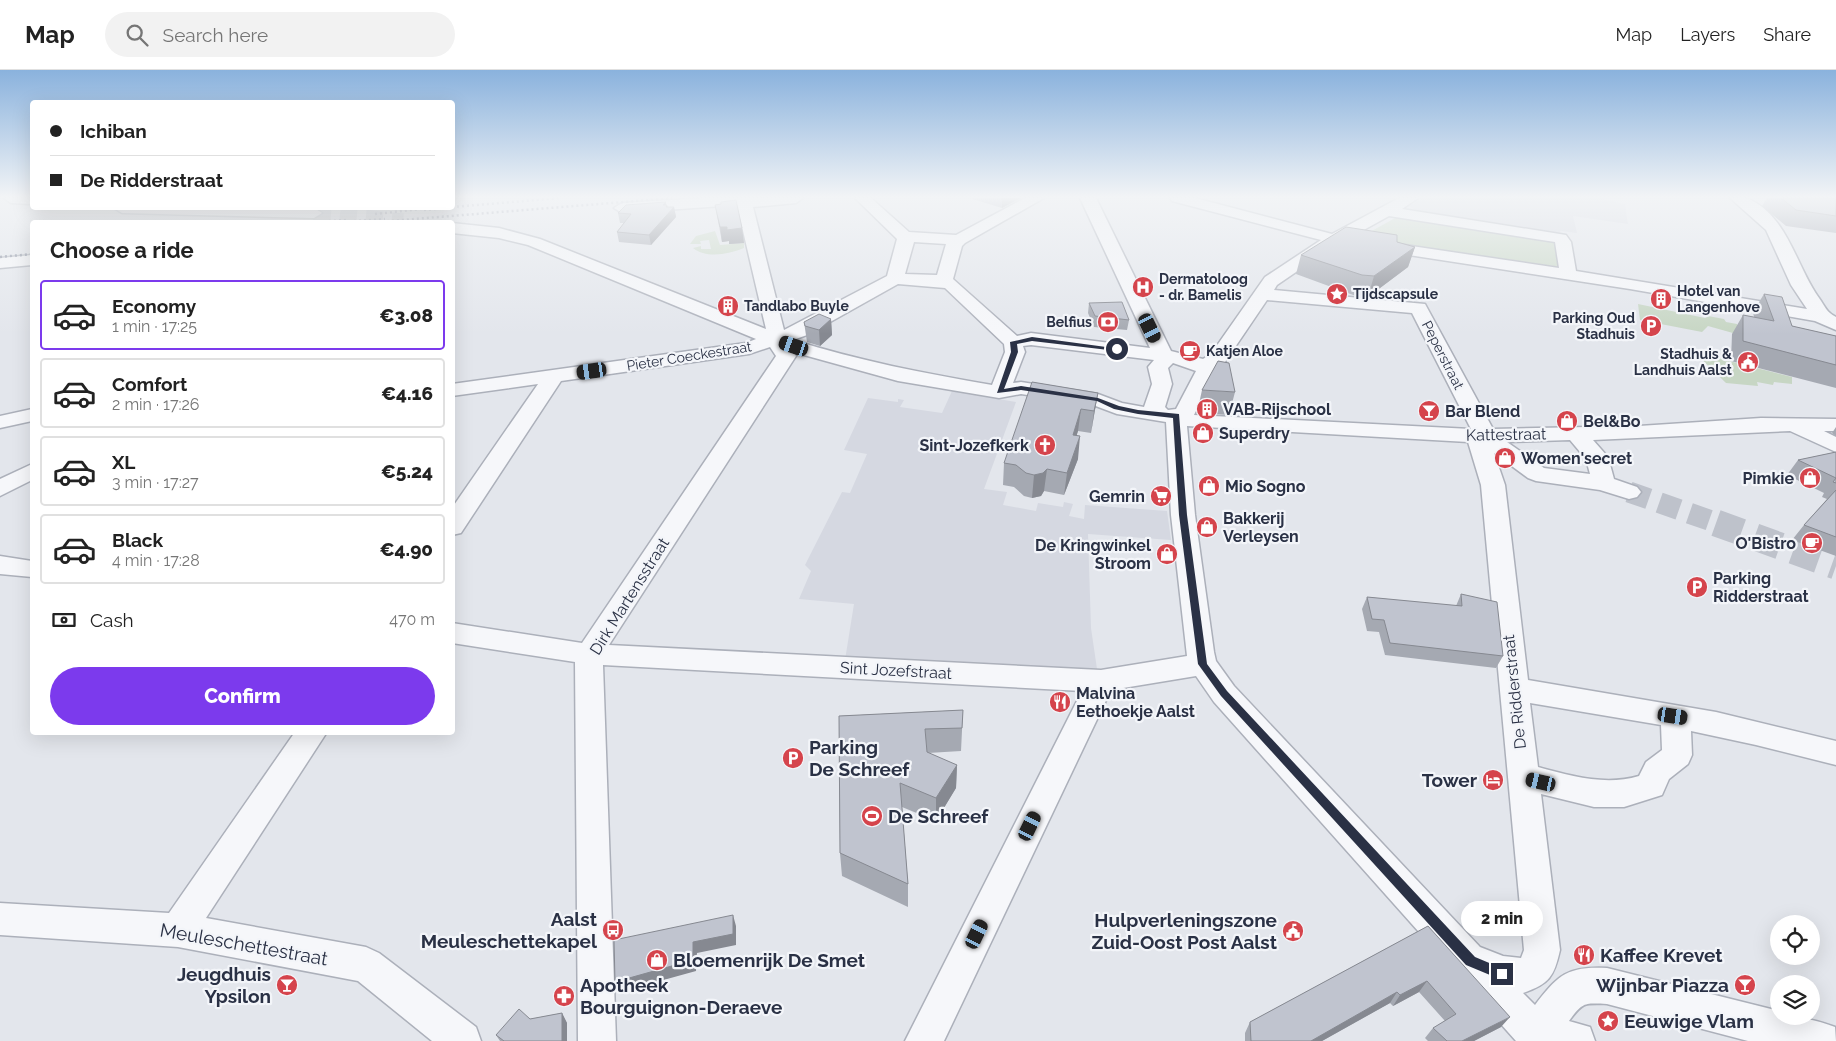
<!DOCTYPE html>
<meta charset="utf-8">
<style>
body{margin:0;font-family:Raleway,sans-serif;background:#f2f2f2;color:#222;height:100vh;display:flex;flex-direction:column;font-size:19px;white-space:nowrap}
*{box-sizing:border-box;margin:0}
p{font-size:16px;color:#767676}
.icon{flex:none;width:28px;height:28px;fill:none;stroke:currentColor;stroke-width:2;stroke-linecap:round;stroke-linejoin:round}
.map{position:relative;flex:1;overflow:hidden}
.details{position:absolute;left:30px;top:150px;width:425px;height:515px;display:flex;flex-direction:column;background:#fff;border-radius:5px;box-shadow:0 5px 20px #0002}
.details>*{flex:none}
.top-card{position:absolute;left:30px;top:30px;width:425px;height:110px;border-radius:5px;box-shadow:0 5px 20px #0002;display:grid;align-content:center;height:110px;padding:0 20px;background:#fff}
.tools{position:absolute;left:1770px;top:845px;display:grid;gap:10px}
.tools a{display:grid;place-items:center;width:50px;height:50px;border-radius:50%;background:#fff;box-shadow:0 5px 20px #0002;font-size:25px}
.end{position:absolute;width:22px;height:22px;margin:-11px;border:6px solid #2a3145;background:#fff;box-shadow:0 0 0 2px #fff}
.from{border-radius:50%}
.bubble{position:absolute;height:35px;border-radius:18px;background:#fff;box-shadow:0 5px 20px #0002;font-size:16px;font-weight:800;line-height:35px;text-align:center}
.car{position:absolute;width:15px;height:30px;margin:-15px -8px;border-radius:6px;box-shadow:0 0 4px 1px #0007;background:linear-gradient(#222 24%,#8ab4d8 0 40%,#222 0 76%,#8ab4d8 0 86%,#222 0)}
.top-card b{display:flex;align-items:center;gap:18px;height:48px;font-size:19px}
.top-card b+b{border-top:1px solid #e0e0e0}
.top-card i{width:12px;height:12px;background:#222}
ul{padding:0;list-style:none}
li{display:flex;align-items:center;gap:15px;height:70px;margin:0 10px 8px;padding:0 10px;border:2px solid #e0e0e0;border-radius:5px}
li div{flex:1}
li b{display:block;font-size:19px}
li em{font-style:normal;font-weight:800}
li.selected{border-color:#7c3aed}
li>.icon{width:45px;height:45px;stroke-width:1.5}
h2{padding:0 20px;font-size:22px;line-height:60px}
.pay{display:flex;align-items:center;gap:12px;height:55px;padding:0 20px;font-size:19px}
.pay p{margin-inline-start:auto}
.button{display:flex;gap:10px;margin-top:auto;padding:10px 20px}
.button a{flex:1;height:58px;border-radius:30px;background:#7c3aed;color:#fff;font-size:20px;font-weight:800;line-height:58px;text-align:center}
header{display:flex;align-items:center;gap:30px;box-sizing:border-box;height:70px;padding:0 25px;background:#fff;border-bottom:1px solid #e0e0e0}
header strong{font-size:24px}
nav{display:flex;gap:28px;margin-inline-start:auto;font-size:18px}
.search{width:350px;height:45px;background:#f2f2f2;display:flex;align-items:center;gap:12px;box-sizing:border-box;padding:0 18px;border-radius:28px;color:#767676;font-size:19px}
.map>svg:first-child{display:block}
.built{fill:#d5d8e1}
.green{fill:#c7d6c4}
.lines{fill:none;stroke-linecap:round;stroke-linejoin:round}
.minor-tunnel-far2{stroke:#bec2cb;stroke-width:17;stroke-dasharray:17 9;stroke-linecap:butt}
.minor-tunnel-far1{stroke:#bec2cb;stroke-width:21;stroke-dasharray:21 11;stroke-linecap:butt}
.minor-tunnel{stroke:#bec2cb;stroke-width:27;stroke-dasharray:27 14;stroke-linecap:butt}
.minor-casing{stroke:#acb0ba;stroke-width:3}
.minor{fill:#f6f7fa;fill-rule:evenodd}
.rail{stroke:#7c8396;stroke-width:2.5;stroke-dasharray:2 3;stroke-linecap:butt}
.wall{fill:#a5a9b2}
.shaded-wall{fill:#868991}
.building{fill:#c0c4cf;stroke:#868991}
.route{fill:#2a3145}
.labels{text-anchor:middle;stroke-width:4.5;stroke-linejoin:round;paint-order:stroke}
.far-poi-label{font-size:14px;font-weight:bold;fill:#2a3145;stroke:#f3f5f9;text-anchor:start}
.far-street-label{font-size:14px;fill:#2a3145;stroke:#f3f5f9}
.poi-label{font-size:16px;font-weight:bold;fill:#2a3145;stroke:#f3f5f9;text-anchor:start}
.street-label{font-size:16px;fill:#2a3145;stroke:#f3f5f9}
.near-poi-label{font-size:19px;font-weight:bold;fill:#2a3145;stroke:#f3f5f9;text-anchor:start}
.near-street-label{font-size:19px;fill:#2a3145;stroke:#f3f5f9}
</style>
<header>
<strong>Map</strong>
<div class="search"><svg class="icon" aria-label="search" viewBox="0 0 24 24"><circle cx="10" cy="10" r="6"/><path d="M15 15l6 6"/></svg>Search here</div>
<nav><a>Map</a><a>Layers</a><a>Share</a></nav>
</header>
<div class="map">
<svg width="1836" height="971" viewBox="0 0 1836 971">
<rect width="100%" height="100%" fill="#e3e6ec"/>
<!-- built -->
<path class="built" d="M1423,128H1598L1625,134L1628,154L1573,146L1577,163L1561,161L1556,164L1417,141L1409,136Z
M952,321L1016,332L984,419L1007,422L1003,435L1036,441L1038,433L1063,437L1064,432L1073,434L1069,446L1084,449L1085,435L1167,441L1171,470L1088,464L1091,558L1097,599L1079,602L845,590L854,534L799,529L811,501L805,495L842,422L850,423L867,384L844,380L868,328L898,332V329L904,330L900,337L942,343Z"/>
<!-- green -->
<path class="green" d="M1397,147L1555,169L1560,197L1359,168Z
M715,161L720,175L744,173V178C729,184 707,189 693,178L701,176V179H711L709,170L700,171L701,174H690L696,166Z
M1638,234L1705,248L1708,246L1724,249L1726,252L1737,254L1740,265L1708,256L1702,262L1640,250Z
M1694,282L1792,307V314L1774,312L1773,315L1757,312L1758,316L1726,313Z"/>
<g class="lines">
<!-- minor-tunnel-far2 -->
<path class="minor-tunnel-far2" d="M314,143L403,152"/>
<!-- minor-tunnel-far1 -->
<path class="minor-tunnel-far1" d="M1629,422L1720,454"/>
<!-- minor-tunnel -->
<path class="minor-tunnel" d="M1716,453L1836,496"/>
<!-- minor casing -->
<g class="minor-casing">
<path id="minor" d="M4,128H32V134L11,133Z
M702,128H803L796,133L753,137L784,260L887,206L897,169L855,128H871L909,162L956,165L1025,128H1044L965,173L962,176L953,209L1017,266L1031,263L1150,278L1080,128H1096L1171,281L1203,289L1211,284L1265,207L1321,170L1172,131L1170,128H1195L1332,164L1399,128H1418L1402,139L1566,165L1571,172L1576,201L1807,239L1791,215L1766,160L1730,128C1735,128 1744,127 1749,129C1788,147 1796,196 1819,228C1825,236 1826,242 1836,247V260L1815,251L1630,219L1337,174L1277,215L1274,220L1425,234L1493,359L1639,356L1761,348L1836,349V361H1824L1836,367V382L1790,361L1593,370L1608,387L1614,409L1637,417L1641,422L1637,427L1629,429L1600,420L1536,411L1528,408L1494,383L1505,415L1528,610L1716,642L1836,671V695L1756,675L1691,661L1692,685L1688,694L1669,709L1662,725L1624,737H1594L1541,724L1560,880C1554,907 1549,914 1523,923L1535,935C1558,905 1567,896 1607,898L1779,941V946C1799,946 1816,950 1835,957L1836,971H1748L1607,934C1584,933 1583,932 1569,951L1590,957L1595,971H1516L1214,632L1196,606L1111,620L944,971H905L1082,621L603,595L616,971H578L575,592L452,573V553L582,573L776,286L770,277L749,284L561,311L461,463L452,465V438L538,314L452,326V314L746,273L756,269L528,175L499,168L452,163V153L499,158L540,169L766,259L737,135L622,143L614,138L622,133ZM1389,146L1555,172L1559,198L1351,167ZM914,172L946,174L937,205L905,204ZM898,214L945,218L1004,274L1005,282L992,315C923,303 860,291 793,270L807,265ZM1267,230L1412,243L1471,359L1194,345L1216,300L1215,298L1225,292ZM1031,275L1154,290L1148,297L1152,314L1144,337L1122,333L1098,324L1021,312L1013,313L1025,282L1023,276ZM793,282L898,311L999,328L1021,324L1093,335L1117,344L1166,352L1171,445L1187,586L1101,600L609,575L796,286ZM1173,293L1196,301L1176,339L1168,340L1165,337L1172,314L1168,298ZM1187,356L1468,372L1481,415L1524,880L1521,888L1503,886L1480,877L1234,616L1216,591L1214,582L1195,445ZM1570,370L1586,389L1590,404L1544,398L1507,372ZM1530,633L1661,655L1662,680L1646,692L1639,706C1605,716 1572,706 1538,697Z
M114,138H314L322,143L314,148L122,143Z
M32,185V195L0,198V188Z
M32,339V351L0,358V346Z
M32,394V410L0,426V409Z
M0,486L32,491V507L0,504Z
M295,662H327L206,848L366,877L379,883L476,957L481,971H432L358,911L178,877L0,865V833L169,843Z"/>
</g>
<!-- minor -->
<use href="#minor" class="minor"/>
<!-- rail -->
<path class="rail" d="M452,137L560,128
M424,140L449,138
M375,144L430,138
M314,152L346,150
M339,152L385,149
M377,152L672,128
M0,187L32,184"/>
</g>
<!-- wall -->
<path class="wall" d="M969,128H1021L1002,138Z
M1767,128H1836V163L1786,156L1762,136Z
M666,135L668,137H674L676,147L651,175L619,172L617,162L624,153H620L618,143Z
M715,135L742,158L744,173L729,174V171L722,172Z
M1397,172L1415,177L1408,197L1368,227L1356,226L1296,204L1301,185Z
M1764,224L1792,256L1836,266V318L1731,291L1732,264L1743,245L1754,247L1753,242Z
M1089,233L1129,250L1127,260L1094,257L1088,243Z
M831,249L832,265L820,276L807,272L804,252Z
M1202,320L1235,322L1229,345L1197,343Z
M1098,323L1091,363L1078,361L1076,366L1078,389L1064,425L1044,421L1041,426L1032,428L1024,426L1014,417L1003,415L1004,393Z
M1836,357V366L1832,363Z
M1836,382V486L1792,470L1804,455L1827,429L1822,427L1824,423L1787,405L1798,390Z
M1461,524L1503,586L1496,598L1385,585L1379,562L1367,561L1362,539L1367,527L1456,536Z
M963,640L961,681L928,683L957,695L956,718L936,751L902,737L908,814V837L842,806L840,783L839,646Z
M1428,856L1501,957L1474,971H1428L1425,968L1433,958L1445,951L1419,922L1393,936L1390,933L1322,971H1245V963L1250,952Z
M562,943L567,953V971H500L496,965L530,949Z"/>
<!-- shaded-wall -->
<path class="shaded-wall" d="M1002,128H1021L1002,138Z
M666,132V136L667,135L669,143L674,137L676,147L651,175L649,165L663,135Z
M720,157H727L742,158L744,173L729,174V171L722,172Z
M1415,177L1408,197L1368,227L1374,206Z
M831,249L832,265L820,276L819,260Z
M1098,323L1094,345L1091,363L1094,341Z
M1081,339L1078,361L1070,387L1073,365Z
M1080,366L1078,389L1064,425L1067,403Z
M1047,399L1044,421L1041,426L1032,428L1034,405Z
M957,695L956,718L936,751V728Z
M733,845L736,856V875L697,883L696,901L620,922L615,912L693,872Z
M1427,911L1419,922L1393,936L1400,925Z
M1397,922L1390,933L1322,971H1311Z
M562,943L567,953V971H562Z
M1510,947L1501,957L1474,971H1462Z"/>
<!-- building -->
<path class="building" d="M1781,128H1836V146L1796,140Z
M736,130L742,158L727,160V157H720L715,135L721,134V132Z
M666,132L663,135H667L666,137H674L649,165L617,162L631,144L618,143L626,135Z
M1346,157L1397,165V172L1415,177L1374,206L1362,205L1301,185Z
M1764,224L1782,227L1792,256L1836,266V295L1743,271V245L1774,251Z
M1122,232L1129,250L1095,246L1089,233Z
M819,244L831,249L819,260L805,256L804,252Z
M1218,291L1229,293L1235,322L1202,320Z
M1032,312L1098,323L1094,341L1081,339L1073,365L1080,366L1067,403L1047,399L1043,403L1034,405L1026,403L1016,395L1004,393Z
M1836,382V413L1833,412L1836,408L1798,390Z
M1836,420V467L1804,455Z
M1461,524L1497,532L1503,586L1390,573L1384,550L1372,549L1367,527L1462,536Z
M963,640L962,658L925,659L927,682L957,695L936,728L900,713L908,814L840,783L839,646Z
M733,845V864L693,872V890L615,912L614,870Z
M1428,856L1510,947L1462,971H1447L1433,958L1456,944L1427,911L1400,925L1397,922L1311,971H1251L1250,952Z
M519,939L530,949L562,943V971H504L496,965Z"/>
<!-- sky -->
<linearGradient id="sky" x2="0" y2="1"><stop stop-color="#8ab2dd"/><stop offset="0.48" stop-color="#f2f4f6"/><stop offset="1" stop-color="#f2f4f6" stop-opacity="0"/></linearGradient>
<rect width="1836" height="264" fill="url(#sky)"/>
<!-- route -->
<path class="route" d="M1032,267L1121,279L1117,281L1032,271L1017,274L1018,282L1004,319L1021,316L1098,328L1119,336L1138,340L1179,344L1187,445L1207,594L1227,621L1475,887L1506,900V909L1502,910L1466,895L1221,626L1198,594L1179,445L1173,348L1138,344L1114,339L1097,331L1021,320L997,323L1011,282L1010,272Z"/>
<!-- icons -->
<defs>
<g id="hospital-disc" transform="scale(1.125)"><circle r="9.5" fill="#d5444c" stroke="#f3f5f9"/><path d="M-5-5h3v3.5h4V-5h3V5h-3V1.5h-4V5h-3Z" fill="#fff"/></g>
<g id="sight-disc" transform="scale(1.125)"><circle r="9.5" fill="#d5444c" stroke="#f3f5f9"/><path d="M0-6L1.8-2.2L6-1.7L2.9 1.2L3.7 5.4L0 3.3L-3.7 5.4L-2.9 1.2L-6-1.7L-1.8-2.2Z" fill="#fff"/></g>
<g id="building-disc" transform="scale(1.125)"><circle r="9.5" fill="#d5444c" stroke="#f3f5f9"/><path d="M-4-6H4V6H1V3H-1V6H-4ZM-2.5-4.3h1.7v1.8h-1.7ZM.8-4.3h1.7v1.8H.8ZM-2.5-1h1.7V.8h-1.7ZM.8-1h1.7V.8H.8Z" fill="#fff"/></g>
<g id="bank-disc" transform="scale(1.125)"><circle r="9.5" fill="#d5444c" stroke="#f3f5f9"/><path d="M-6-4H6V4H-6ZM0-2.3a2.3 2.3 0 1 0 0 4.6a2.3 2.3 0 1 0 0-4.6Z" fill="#fff"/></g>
<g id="parking-disc" transform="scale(1.125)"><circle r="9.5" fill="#d5444c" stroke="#f3f5f9"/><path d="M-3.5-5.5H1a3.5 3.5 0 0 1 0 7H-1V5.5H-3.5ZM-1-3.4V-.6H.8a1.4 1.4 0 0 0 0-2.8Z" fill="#fff"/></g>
<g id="cafe-disc" transform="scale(1.125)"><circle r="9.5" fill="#d5444c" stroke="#f3f5f9"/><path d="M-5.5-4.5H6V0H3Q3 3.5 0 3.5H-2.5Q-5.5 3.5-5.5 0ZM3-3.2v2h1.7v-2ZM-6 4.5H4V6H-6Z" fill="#fff"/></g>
<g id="civic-disc" transform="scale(1.125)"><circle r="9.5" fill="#d5444c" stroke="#f3f5f9"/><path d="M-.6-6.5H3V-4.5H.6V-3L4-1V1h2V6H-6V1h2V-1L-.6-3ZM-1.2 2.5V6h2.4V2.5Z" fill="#fff"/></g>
<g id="bar-disc" transform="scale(1.125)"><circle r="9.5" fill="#d5444c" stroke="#f3f5f9"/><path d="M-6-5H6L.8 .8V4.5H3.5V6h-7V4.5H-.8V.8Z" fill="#fff"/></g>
<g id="shop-disc" transform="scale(1.125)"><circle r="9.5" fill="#d5444c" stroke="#f3f5f9"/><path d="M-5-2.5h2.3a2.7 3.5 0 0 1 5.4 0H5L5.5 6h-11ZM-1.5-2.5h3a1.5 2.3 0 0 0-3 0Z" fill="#fff"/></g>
<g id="church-disc" transform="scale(1.125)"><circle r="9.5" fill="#d5444c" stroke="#f3f5f9"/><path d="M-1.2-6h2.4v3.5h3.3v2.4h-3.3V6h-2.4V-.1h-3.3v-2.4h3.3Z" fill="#fff"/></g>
<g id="supermarket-disc" transform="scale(1.125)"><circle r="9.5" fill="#d5444c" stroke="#f3f5f9"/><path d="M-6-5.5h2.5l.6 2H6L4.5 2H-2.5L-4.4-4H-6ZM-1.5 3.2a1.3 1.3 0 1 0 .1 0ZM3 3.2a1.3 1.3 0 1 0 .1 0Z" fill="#fff"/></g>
<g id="restaurant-disc" transform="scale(1.125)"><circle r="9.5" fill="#d5444c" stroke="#f3f5f9"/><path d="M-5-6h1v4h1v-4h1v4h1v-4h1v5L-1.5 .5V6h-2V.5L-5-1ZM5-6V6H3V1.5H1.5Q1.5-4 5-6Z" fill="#fff"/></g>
<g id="hotel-disc" transform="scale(1.125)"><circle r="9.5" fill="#d5444c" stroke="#f3f5f9"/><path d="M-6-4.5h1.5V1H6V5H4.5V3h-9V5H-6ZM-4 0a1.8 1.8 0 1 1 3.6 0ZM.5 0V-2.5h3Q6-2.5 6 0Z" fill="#fff"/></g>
<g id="stadium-disc" transform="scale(1.125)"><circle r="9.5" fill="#d5444c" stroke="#f3f5f9"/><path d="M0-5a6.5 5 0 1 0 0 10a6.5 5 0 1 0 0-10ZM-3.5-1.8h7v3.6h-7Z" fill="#fff"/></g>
<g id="bus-disc" transform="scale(1.125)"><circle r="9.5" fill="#d5444c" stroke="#f3f5f9"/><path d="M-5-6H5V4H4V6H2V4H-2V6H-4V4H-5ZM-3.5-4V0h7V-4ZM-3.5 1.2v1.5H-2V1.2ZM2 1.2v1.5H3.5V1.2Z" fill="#fff"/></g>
<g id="pharmacy-disc" transform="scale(1.125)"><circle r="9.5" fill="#d5444c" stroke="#f3f5f9"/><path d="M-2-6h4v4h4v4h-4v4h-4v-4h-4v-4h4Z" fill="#fff"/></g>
</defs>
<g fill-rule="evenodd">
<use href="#hospital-disc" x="1143" y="217"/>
<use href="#sight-disc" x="1337" y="224"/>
<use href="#building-disc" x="1661" y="229"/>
<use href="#building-disc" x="728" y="236"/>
<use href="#bank-disc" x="1108" y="252"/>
<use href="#parking-disc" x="1651" y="256"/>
<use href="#cafe-disc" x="1190" y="281"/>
<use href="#civic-disc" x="1748" y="292"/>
<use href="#building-disc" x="1207" y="339"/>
<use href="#bar-disc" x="1429" y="341"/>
<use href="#shop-disc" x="1567" y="351"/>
<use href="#shop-disc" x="1203" y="363"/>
<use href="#church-disc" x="1045" y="375"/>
<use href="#shop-disc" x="1505" y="388"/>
<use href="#shop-disc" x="1810" y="408"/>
<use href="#shop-disc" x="1209" y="416"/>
<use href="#supermarket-disc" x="1161" y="426"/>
<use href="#shop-disc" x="1207" y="457"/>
<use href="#cafe-disc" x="1812" y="473"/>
<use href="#shop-disc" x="1167" y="484"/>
<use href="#parking-disc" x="1697" y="517"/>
<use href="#restaurant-disc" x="1060" y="632"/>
<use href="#parking-disc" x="793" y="688"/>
<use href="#hotel-disc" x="1493" y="710"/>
<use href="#stadium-disc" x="872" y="746"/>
<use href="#bus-disc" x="613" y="860"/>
<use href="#civic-disc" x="1293" y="861"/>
<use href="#restaurant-disc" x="1584" y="885"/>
<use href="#shop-disc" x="657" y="890"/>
<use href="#bar-disc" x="287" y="915"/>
<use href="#bar-disc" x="1745" y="915"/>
<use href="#pharmacy-disc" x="564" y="926"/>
<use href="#sight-disc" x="1608" y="951"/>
</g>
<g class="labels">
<!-- far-poi labels -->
<g class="far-poi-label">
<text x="1159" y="214">Dermatoloog<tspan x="1159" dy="16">- dr. Bamelis</tspan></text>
<text x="1677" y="226">Hotel van<tspan x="1677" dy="16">Langenhove</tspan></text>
<text x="1353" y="229">Tijdscapsule</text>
<text x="744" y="241">Tandlabo Buyle</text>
<text x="1635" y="253" text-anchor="end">Parking Oud<tspan x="1635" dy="16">Stadhuis</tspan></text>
<text x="1092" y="257" text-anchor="end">Belfius</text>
<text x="1206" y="286">Katjen Aloe</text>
<text x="1732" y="289" text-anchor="end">Stadhuis &amp;<tspan x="1732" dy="16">Landhuis Aalst</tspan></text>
</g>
<!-- far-street labels -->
<g class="far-street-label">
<text transform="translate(1443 285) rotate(63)" y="5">Peperstraat</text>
<text transform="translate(689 286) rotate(-9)" y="5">Pieter Coeckestraat</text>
</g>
<!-- poi labels -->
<g class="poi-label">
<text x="1223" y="345">VAB-Rijschool</text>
<text x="1445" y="347">Bar Blend</text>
<text x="1583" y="357">Bel&amp;Bo</text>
<text x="1219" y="369">Superdry</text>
<text x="1029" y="381" text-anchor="end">Sint-Jozefkerk</text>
<text x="1521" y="394">Women'secret</text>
<text x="1794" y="414" text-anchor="end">Pimkie</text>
<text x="1225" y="422">Mio Sogno</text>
<text x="1145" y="432" text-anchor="end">Gemrin</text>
<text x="1223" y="454">Bakkerij<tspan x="1223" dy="18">Verleysen</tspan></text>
<text x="1796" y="479" text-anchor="end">O'Bistro</text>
<text x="1151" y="481" text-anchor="end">De Kringwinkel<tspan x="1151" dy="18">Stroom</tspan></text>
<text x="1713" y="514">Parking<tspan x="1713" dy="18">Ridderstraat</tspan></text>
<text x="1076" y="629">Malvina<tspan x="1076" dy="18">Eethoekje Aalst</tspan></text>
</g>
<!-- street labels -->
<g class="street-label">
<text transform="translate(1506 364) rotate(-1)" y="6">Kattestraat</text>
<text transform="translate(629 526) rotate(-58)" y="6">Dirk Martensstraat</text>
<text transform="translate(896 600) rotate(3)" y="6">Sint Jozefstraat</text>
<text transform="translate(1514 622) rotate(-96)" y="6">De Ridderstraat</text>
</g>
<!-- near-poi labels -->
<g class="near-poi-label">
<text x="809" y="684">Parking<tspan x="809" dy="22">De Schreef</tspan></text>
<text x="1477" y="717" text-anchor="end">Tower</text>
<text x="888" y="753">De Schreef</text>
<text x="597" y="856" text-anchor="end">Aalst<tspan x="597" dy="22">Meuleschettekapel</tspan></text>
<text x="1277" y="857" text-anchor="end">Hulpverleningszone<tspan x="1277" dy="22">Zuid-Oost Post Aalst</tspan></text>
<text x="1600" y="892">Kaffee Krevet</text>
<text x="673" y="897">Bloemenrijk De Smet</text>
<text x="271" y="911" text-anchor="end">Jeugdhuis<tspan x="271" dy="22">Ypsilon</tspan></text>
<text x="580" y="922">Apotheek<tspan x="580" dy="22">Bourguignon-Deraeve</tspan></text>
<text x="1729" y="922" text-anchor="end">Wijnbar Piazza</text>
<text x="1624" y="958">Eeuwige Vlam</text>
</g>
<!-- near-street labels -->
<g class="near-street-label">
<text transform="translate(244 874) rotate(10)" y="7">Meuleschettestraat</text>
</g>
</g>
</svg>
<div class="tools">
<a><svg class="icon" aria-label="locate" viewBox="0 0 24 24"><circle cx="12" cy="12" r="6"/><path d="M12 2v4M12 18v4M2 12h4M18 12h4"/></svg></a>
<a><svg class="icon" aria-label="layers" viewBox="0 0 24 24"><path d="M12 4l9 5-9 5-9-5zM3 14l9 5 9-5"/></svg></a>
</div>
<i class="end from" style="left:1117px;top:279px"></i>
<i class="end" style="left:1502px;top:904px"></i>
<div class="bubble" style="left:1461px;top:831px;width:82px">2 min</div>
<i class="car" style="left:1150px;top:258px;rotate:154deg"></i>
<i class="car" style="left:794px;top:276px;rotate:289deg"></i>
<i class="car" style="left:592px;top:301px;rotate:262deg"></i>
<i class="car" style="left:1673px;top:646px;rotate:99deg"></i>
<i class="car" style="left:1541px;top:712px;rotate:283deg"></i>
<i class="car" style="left:1030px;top:756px;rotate:26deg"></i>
<i class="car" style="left:977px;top:864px;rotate:26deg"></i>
<div class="top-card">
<b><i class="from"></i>Ichiban</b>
<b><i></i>De Ridderstraat</b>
</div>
<section class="details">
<h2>Choose a ride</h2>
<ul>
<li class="selected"><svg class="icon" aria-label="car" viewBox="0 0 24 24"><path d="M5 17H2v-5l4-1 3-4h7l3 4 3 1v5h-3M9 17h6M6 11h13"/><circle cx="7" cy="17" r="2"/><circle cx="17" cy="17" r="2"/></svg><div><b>Economy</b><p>1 min · 17:25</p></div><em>€3.08</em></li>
<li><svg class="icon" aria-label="car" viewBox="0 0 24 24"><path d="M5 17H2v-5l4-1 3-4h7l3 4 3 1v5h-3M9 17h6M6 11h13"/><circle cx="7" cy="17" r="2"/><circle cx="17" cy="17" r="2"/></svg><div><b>Comfort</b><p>2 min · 17:26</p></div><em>€4.16</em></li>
<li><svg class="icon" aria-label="car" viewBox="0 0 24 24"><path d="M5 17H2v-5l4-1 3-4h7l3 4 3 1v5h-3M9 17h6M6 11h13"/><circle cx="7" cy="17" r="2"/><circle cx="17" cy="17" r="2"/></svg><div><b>XL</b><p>3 min · 17:27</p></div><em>€5.24</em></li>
<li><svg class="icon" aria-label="car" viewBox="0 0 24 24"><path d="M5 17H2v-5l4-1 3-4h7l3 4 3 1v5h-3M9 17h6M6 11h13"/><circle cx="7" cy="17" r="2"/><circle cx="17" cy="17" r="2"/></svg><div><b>Black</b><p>4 min · 17:28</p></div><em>€4.90</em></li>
</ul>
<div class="pay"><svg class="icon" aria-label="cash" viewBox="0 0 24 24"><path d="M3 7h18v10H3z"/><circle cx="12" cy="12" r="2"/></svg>Cash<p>470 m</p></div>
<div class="button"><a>Confirm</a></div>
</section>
</div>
